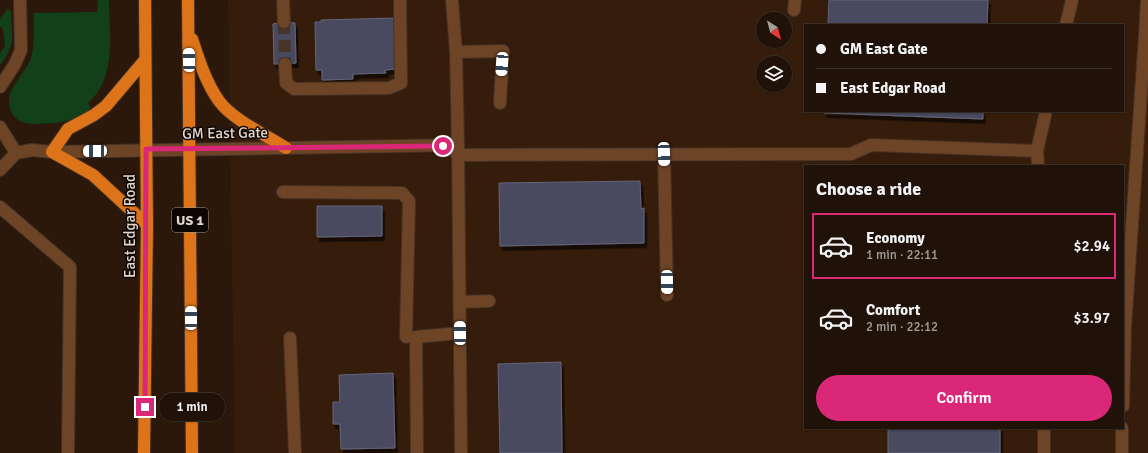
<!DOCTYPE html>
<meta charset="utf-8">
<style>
body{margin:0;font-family:Signika,sans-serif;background:#2d2016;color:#f1f3f6;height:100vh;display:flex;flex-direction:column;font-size:15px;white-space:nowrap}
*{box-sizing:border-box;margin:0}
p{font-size:13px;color:#a29e9c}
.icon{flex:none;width:22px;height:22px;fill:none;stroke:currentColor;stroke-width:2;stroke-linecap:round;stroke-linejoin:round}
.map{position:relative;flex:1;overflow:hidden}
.side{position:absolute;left:804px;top:165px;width:320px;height:264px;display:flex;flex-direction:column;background:#201208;border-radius:0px;box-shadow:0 1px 3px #0004,0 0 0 1px #3d3229}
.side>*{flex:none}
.hud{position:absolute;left:804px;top:24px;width:320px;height:88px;border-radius:0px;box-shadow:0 1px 3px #0004,0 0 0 1px #3d3229;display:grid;align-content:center;height:88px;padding:0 12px;background:#201208}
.needle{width:26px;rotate:144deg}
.fabs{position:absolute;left:756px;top:12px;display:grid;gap:8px}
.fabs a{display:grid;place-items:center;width:36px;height:36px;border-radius:50%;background:#201208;box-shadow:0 1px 3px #0004,0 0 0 1px #3d3229;font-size:20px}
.end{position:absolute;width:18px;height:18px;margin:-9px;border:5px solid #db2777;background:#fff;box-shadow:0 0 0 2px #fff}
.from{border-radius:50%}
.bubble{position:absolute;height:28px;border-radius:14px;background:#201208;box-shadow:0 1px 3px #0004,0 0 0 1px #3d3229;font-size:13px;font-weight:600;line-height:28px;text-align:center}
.car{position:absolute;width:12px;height:24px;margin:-12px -6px;border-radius:5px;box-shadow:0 0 3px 1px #0007;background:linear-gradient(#fff 24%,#345 0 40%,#fff 0 76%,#345 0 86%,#fff 0)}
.hud b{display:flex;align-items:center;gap:14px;height:38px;font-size:15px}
.hud b+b{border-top:1px solid #3d3229}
.hud i{width:10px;height:10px;background:#f1f3f6}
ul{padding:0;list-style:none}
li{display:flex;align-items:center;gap:12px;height:66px;margin:0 8px 6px;padding:0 4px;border:2px solid transparent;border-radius:0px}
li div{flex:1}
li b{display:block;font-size:15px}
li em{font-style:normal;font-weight:600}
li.on{border-color:#db2777}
li>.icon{width:36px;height:36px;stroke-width:1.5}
h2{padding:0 12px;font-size:18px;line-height:48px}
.action{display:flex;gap:8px;margin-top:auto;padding:8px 12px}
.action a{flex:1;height:46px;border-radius:24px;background:#db2777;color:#fff;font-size:16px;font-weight:600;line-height:46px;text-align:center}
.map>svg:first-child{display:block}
.built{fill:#361d0b;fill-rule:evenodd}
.green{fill:#124119}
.building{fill:#48485e;stroke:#65657d;filter:url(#shadow)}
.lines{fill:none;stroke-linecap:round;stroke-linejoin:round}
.minor-tunnel{stroke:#463428;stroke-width:12;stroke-dasharray:12 6;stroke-linecap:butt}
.minor-casing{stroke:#453226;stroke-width:14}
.highway-casing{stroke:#453226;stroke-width:14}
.minor{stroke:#6e4427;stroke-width:12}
.highway{stroke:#de741a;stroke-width:12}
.route{stroke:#db2777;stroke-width:5}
.labels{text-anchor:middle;stroke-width:3;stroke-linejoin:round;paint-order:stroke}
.shield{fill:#0d0603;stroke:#a29790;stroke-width:1}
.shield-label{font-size:14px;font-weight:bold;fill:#e2d5cc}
.street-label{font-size:15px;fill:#e2d5cc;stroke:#0d0603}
</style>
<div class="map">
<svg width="1148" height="453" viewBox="0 0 1148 453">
<defs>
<filter id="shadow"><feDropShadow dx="2.5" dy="4.5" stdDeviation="0" flood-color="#0009"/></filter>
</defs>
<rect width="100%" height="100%" fill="#2b180b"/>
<!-- built -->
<path class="built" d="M228,0H1148V453H235ZM763,19H785V41H763ZM805,25H1123V111H805ZM763,63H785V85H763ZM805,166H1123V428H805Z"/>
<!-- green -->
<path class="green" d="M98,0H109C109,35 117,78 88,103L91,108C73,122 59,123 37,124C27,124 19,123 13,115C0,90 24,78 31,58C35,44 34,28 34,13L97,12Z
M8,9L11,11C12,35 16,45 0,65V53L5,46L3,29L0,26V18Z"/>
<!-- building -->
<path class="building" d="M829,0H988L987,25H828Z
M396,18L397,69L385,70L386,73L353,74V79L322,80V70H316L315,22H321V20Z
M284,22L295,23L296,63L274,64L273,24Z
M824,111H983V119L824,113Z
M640,181L641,209L644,208V243L500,246L499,183Z
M317,206H382V236L317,237Z
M561,362L562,453H500L498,364Z
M393,373L395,448L341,449L340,424H333V402H340L339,375Z
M888,428H1000V453H888Z"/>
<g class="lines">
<!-- minor-tunnel -->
<path class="minor-tunnel" d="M284,22L285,64"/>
<!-- minor casing -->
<g class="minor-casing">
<path id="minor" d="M283,0L284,22
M452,0L456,52L458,145L461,453
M794,10L795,0
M1066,25L1072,0
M1145,35L1147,0
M456,52L503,51L500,103
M285,64L286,83L294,89L389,88L401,83L400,0
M0,87L15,64L21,50L20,0
M0,127L16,153
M664,153L667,295
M457,155L851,154L871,145L1037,151
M1038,166L1037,151L1046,111
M0,170L16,153L32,150L52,152L458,145
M283,192L402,193L409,201L406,337
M0,207L70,267L68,453
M460,302L489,301
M290,338L295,453
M1123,406L1125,327L1145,35L1148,36
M1044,428V453
M417,453L416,337L460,333
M1122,453V428"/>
</g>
<!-- highway casing -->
<g class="highway-casing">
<path id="highway" d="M188,0L192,453
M192,39C199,60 206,83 219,101C233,120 266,135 286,148
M145,60L106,106L94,115L68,129L52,152L93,175L147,225
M144,453L147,225L145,0"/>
</g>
<!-- minor -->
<use href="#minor" class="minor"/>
<!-- highway -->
<use href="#highway" class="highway"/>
</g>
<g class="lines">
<!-- route -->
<path class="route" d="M145,407L146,149L443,146"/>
</g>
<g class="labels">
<!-- shield labels -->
<rect class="shield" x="172" y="208" width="36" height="24" rx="3"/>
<g class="shield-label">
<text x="190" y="225">US 1</text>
</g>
<!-- street labels -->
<g class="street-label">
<text transform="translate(225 133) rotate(-1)" y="5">GM East Gate</text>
<text transform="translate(130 226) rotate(-90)" y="5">East Edgar Road</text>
</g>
</g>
</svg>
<div class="fabs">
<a><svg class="needle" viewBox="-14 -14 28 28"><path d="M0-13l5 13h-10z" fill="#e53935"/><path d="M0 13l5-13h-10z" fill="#a29e9c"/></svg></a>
<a><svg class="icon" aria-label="layers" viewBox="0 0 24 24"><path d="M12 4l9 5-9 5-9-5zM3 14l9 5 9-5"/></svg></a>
</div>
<i class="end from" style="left:443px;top:146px"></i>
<i class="end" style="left:145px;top:407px"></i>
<div class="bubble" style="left:159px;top:393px;width:66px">1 min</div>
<i class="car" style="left:189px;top:60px;rotate:359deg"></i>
<i class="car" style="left:502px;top:64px;rotate:184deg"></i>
<i class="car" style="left:95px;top:151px;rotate:269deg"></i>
<i class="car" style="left:664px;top:154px;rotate:178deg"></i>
<i class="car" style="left:667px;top:282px;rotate:179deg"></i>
<i class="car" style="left:191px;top:318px;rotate:0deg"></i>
<i class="car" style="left:460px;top:333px;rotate:359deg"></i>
<div class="hud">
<b><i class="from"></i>GM East Gate</b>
<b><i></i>East Edgar Road</b>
</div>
<section class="side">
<h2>Choose a ride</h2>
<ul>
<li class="on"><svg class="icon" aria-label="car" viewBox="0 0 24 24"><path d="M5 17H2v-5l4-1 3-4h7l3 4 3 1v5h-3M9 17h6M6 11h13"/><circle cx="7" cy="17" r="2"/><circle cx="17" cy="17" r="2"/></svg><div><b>Economy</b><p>1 min · 22:11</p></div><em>$2.94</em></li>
<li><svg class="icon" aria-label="car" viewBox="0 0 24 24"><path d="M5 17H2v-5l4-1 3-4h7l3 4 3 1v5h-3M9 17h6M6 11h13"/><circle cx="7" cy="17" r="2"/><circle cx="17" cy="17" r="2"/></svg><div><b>Comfort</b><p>2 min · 22:12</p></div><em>$3.97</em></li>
</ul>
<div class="action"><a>Confirm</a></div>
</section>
</div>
